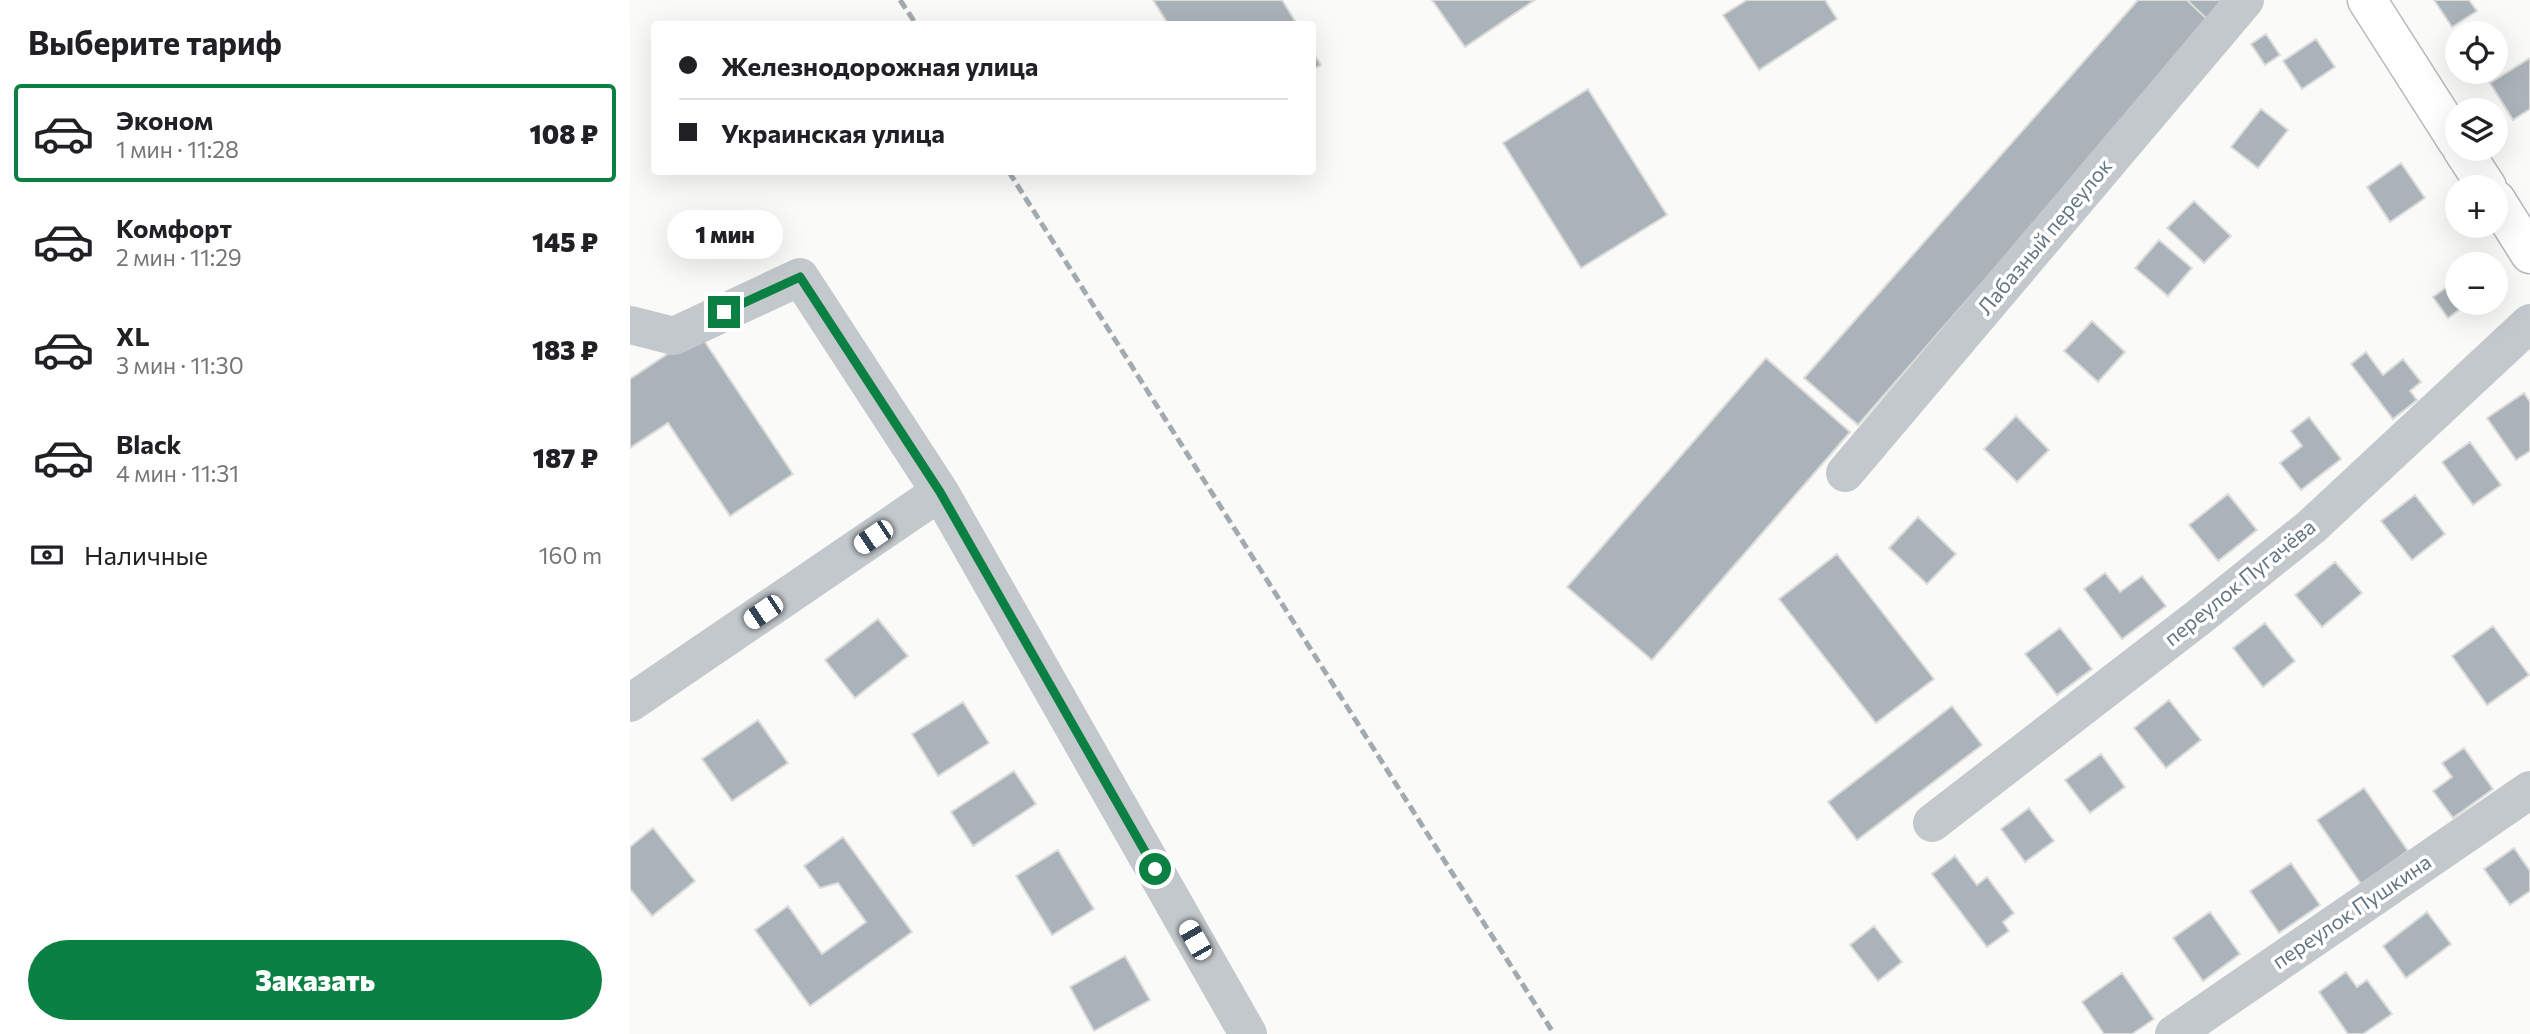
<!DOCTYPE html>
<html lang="ru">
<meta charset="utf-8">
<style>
body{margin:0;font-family:Commissioner,sans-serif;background:#f6f6f6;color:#202124;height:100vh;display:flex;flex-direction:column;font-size:26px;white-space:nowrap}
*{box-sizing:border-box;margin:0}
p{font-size:23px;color:#757577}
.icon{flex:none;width:38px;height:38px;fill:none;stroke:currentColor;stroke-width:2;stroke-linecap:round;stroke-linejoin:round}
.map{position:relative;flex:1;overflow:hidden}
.panel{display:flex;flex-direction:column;background:#fff;width:630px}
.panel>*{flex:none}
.guide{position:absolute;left:21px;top:21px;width:665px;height:154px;border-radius:7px;box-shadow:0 7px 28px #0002;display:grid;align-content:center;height:154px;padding:0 28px;background:#fff}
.tools{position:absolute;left:1815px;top:21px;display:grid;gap:14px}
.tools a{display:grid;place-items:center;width:63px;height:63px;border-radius:50%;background:#fff;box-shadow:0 7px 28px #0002;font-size:35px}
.end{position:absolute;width:32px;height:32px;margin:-16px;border:9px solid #0b8043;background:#fff;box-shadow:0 0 0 4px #fff}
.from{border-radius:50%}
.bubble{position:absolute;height:49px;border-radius:24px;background:#fff;box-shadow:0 7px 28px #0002;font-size:23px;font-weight:800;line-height:49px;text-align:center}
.car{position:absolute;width:21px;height:42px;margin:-21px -10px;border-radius:9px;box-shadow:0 0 5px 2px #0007;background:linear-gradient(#fff 24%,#345 0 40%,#fff 0 76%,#345 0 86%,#fff 0)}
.guide b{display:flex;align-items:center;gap:24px;height:66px;font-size:26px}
.guide b+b{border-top:2px solid #e0e0e0}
.guide i{width:18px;height:18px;background:#202124}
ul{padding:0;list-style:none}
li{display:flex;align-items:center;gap:21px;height:98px;margin:0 14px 10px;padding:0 14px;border:4px solid transparent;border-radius:7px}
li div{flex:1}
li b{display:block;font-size:26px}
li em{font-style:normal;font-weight:800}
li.selected{border-color:#0b8043}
li>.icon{width:63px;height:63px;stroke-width:1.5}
h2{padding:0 28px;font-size:32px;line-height:84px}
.pay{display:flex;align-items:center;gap:18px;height:77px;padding:0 28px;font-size:26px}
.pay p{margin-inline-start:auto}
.cta{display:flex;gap:14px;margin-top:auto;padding:14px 28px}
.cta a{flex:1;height:80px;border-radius:42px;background:#0b8043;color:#fff;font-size:28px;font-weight:800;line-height:80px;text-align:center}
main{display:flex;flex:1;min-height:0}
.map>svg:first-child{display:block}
.building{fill:#aab3b9;stroke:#dcdcda;stroke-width:2}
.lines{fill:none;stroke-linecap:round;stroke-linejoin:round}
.primary-casing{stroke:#b5babe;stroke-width:41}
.street{stroke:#c3c8cc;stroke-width:38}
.primary{stroke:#fff;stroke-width:38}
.rail{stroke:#a2aab0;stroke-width:5;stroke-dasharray:10 5;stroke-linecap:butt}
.route{stroke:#0b8043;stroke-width:9}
.labels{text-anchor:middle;stroke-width:7;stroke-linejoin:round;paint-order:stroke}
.street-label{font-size:21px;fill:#657683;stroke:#fff}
</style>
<main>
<section class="panel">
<h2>Выберите тариф</h2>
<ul>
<li class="selected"><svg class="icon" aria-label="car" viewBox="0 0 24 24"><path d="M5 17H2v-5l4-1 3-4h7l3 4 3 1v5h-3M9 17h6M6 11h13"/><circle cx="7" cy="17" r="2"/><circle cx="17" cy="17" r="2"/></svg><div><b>Эконом</b><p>1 мин · 11:28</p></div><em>108 ₽</em></li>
<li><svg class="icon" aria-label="car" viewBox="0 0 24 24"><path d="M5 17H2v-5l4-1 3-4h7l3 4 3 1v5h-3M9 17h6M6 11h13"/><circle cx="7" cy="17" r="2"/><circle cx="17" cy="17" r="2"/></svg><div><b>Комфорт</b><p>2 мин · 11:29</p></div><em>145 ₽</em></li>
<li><svg class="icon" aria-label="car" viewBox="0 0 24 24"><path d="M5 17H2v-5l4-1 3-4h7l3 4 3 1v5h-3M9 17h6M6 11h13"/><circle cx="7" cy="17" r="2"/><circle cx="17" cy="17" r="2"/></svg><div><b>XL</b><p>3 мин · 11:30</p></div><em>183 ₽</em></li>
<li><svg class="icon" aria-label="car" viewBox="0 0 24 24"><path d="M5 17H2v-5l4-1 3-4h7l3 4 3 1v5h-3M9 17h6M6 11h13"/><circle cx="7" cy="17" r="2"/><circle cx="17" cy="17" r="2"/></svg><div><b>Black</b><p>4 мин · 11:31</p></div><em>187 ₽</em></li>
</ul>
<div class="pay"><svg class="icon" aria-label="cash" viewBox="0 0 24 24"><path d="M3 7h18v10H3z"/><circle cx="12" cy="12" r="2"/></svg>Наличные<p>160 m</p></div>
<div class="cta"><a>Заказать</a></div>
</section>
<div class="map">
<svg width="1900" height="1034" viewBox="0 0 1900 1034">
<rect width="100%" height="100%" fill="#fafaf8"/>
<!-- building -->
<path class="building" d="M523,0H652L667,24H538Z
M802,0H905L835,47Z
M1117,0H1195L1207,19L1129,70L1093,15Z
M1508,0H1557L1580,22L1228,425L1174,378Z
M1557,0H1592L1580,22Z
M1804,0H1839L1847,11L1822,27Z
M1636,34L1650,55L1635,65L1621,44Z
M1686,39L1705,67L1672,89L1653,61Z
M682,50L691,65L682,70Z
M1900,58V109L1883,120L1860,83Z
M958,89L1037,215L951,268L873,143Z
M1631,109L1658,130L1628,168L1601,147Z
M1771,163L1795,198L1760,222L1737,187Z
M1564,201L1601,236L1574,263L1537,228Z
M1529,240L1562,268L1538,296L1505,268Z
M1827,280V303H1838L1818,318L1803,297Z
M1462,321L1495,352L1468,382L1434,351Z
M69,333L163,474L100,516L38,423L0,448V379Z
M1736,352L1753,375L1773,359L1791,382L1780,391L1787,400L1763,419L1721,364Z
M1136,358L1220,432L1022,660L937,587Z
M1894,393L1900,402V451L1886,460L1857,418Z
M1386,416L1419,450L1387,482L1354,449Z
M1679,417L1711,459L1671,490L1650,463L1672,446L1661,431Z
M1840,442L1871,485L1843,505L1812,462Z
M1598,494L1627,530L1588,561L1559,525Z
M1785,495L1815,534L1782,560L1751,521Z
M1288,517L1326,554L1297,584L1259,548Z
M1207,554L1304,679L1246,723L1149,599Z
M1705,562L1732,593L1692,627L1665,595Z
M1475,573L1490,592L1512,576L1536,606L1492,639L1454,589Z
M248,619L278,656L225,698L195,660Z
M1635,623L1665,661L1633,687L1603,648Z
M1863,626L1899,675L1857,705L1822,656Z
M1430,628L1462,669L1427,695L1395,654Z
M1539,700L1571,740L1536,768L1504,728Z
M333,702L359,743L308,776L282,734Z
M1322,706L1352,745L1227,840L1198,802Z
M128,720L158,763L102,801L72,759Z
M1834,748L1863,789L1823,818L1803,791L1822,777L1812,763Z
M1471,754L1495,787L1460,813L1435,780Z
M384,771L406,804L343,846L321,812Z
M1734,788L1778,851L1731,884L1687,820Z
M1399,808L1424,841L1395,862L1371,829Z
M23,828L65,881L22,916L0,889V847Z
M213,837L282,932L180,1006L125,930L158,906L192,954L236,922L208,883L190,888L174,866Z
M1884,848L1900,871V891L1880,905L1854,869Z
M428,850L464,909L422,935L386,876Z
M1325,856L1347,885L1357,877L1384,913L1373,922L1379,931L1357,947L1302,874Z
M1661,863L1690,905L1649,933L1620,891Z
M1580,912L1610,954L1573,981L1543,938Z
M1797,912L1821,944L1776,978L1753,946Z
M1244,926L1272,962L1248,981L1220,945Z
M495,956L520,1000L464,1031L440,987Z
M1716,972L1727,987L1737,980L1762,1014L1733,1034H1718L1689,992Z
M1492,973L1524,1019L1502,1034H1474L1452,1002Z"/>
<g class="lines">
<!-- primary casing -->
<g class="primary-casing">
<path id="primary" d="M1737,0L1827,141
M1832,149L1857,187
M1866,200L1900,254"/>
</g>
<!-- street -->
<path class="street" d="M0,325L44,336L170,277L310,492L618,1034
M1215,473L1615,0
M0,703L310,492
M1302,823L1569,617L1681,527L1900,323
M1544,1034L1900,790"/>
<!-- primary -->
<use href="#primary" class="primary"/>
<!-- rail -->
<path class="rail" d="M270,0L286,24
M379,172L924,1034"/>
</g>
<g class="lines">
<!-- route -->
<path class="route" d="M94,312L170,277L310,492L525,869"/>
</g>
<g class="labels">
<!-- street labels -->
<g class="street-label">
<text transform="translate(1415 237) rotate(-50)" y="7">Лабазный переулок</text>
<text transform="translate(1610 583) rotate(-39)" y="7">переулок Пугачёва</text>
<text transform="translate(1722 912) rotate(-34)" y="7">переулок Пушкина</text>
</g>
</g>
</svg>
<div class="tools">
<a><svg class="icon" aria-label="locate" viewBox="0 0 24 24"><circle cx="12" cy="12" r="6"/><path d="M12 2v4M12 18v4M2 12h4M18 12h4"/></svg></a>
<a><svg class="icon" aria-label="layers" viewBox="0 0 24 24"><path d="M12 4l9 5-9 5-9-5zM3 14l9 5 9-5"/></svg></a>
<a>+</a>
<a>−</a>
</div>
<i class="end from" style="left:525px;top:869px"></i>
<i class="end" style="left:94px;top:312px"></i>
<div class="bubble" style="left:37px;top:210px;width:116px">1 мин</div>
<i class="car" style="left:243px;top:537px;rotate:236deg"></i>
<i class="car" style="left:133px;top:612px;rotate:236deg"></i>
<i class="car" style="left:565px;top:940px;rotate:330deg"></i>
<div class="guide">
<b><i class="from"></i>Железнодорожная улица</b>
<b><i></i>Украинская улица</b>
</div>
</div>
</main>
